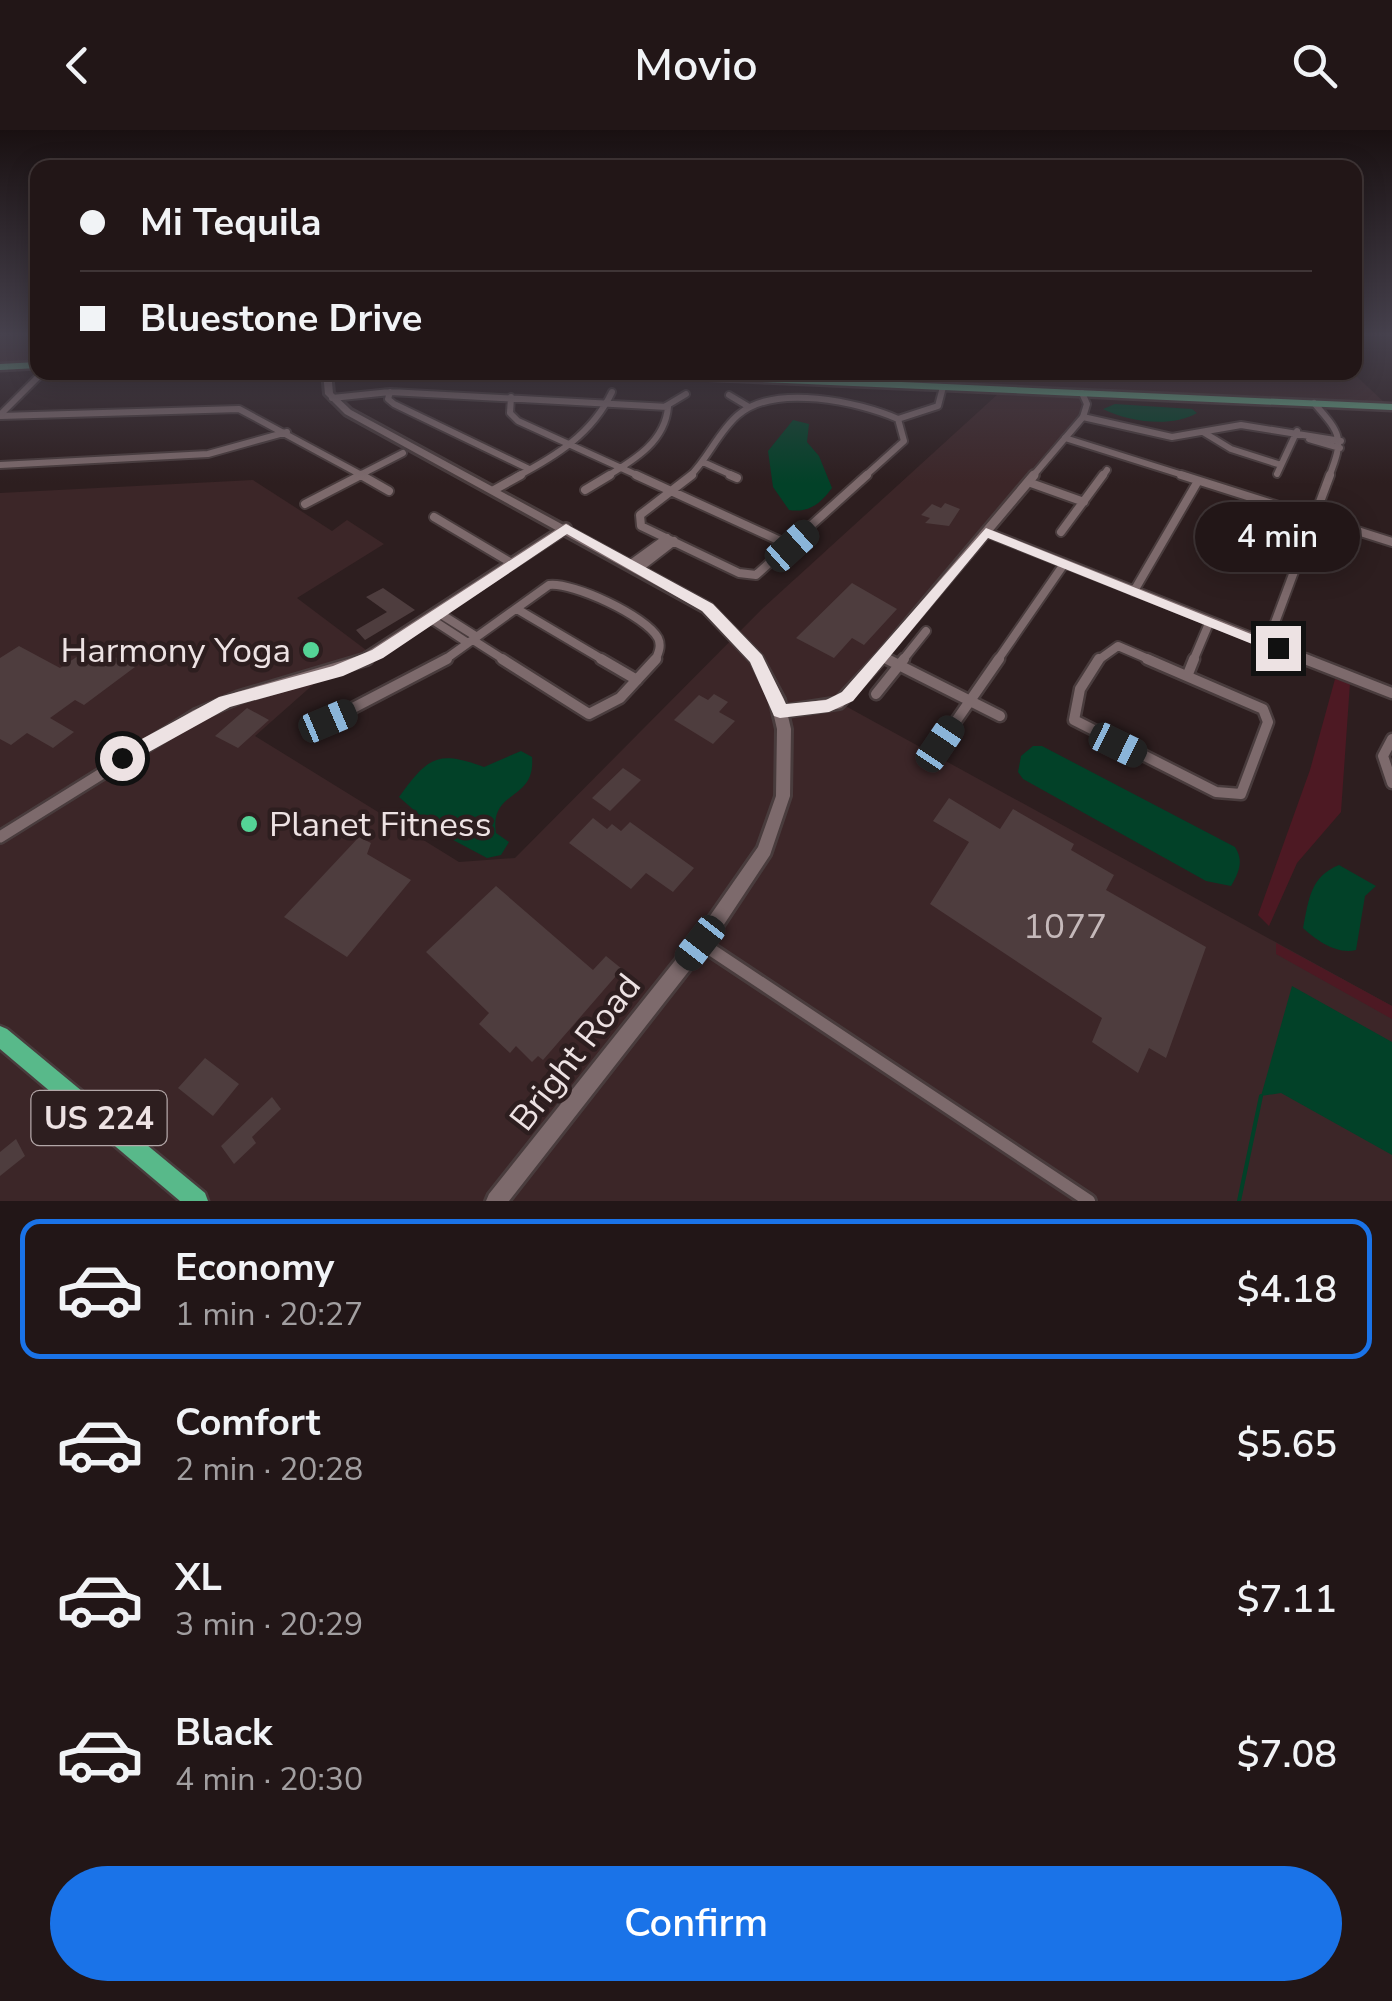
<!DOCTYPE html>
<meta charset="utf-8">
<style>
body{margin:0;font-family:"Nunito Sans",sans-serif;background:#2a1f20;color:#f1f3f6;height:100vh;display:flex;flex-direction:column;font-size:38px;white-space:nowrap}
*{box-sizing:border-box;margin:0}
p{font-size:32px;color:#a29fa1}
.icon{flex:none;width:55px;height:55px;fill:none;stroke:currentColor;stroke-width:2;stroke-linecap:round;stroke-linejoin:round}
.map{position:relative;height:1071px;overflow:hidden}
.details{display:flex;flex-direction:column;background:#221617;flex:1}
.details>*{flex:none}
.hud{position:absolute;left:30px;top:30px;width:1332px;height:220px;border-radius:20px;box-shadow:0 5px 25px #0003,0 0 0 2px #3f3536;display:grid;align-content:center;height:220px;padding:0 50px;background:#221617}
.end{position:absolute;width:45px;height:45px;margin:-22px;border:12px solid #ede2e3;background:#111;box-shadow:0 0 0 5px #111}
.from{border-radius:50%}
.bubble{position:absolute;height:70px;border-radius:35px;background:#221617;box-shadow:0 5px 25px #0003,0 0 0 2px #3f3536;font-size:32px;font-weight:600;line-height:70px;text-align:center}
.car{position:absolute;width:30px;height:60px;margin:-30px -15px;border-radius:12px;box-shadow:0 0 8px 2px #0007;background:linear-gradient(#222 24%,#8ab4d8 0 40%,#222 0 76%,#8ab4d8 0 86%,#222 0)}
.hud b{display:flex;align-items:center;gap:35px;height:95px;font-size:38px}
.hud b+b{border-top:2px solid #3f3536}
.hud i{width:25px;height:25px;background:#f1f3f6}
ul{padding:18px 0 0;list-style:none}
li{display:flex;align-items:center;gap:30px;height:140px;margin:0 20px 15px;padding:0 30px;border:5px solid transparent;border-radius:20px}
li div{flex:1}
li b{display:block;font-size:38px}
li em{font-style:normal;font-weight:600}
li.current{border-color:#1a73e8}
li>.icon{width:90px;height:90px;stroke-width:1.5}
.action{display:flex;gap:20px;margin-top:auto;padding:20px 50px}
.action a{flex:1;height:115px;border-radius:60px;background:#1a73e8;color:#fff;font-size:40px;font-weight:600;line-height:115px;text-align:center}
header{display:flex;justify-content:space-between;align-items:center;height:130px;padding:0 50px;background:#221617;font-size:45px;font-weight:600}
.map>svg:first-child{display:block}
.built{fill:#3c2628}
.green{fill:#4d1923}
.water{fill:#024128}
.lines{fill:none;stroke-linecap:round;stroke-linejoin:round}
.stream{stroke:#024128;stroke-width:4}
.building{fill:#4e3d3e}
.minor-far3-casing{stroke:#493c3d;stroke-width:10}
.minor-far2-casing{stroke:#493c3d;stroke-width:12}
.minor-far1-casing{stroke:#493c3d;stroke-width:15}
.minor-casing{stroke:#493c3d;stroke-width:18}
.tertiary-far2-casing{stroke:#493c3d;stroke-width:10}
.tertiary-far1-casing{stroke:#493c3d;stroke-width:14}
.tertiary-casing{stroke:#493c3d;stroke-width:16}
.secondary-casing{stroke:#493c3d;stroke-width:6}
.primary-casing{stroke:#493c3d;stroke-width:5}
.trunk-casing{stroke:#493c3d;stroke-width:5}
.minor-far3{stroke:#7d6a6c;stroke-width:6}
.minor-far2{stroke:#7d6a6c;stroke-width:8}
.minor-far1{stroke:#7d6a6c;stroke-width:10}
.minor{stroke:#7d6a6c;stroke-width:12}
.tertiary-far2{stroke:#7d6a6c;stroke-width:6}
.tertiary-far1{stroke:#7d6a6c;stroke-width:9}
.tertiary{stroke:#7d6a6c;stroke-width:11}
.secondary{fill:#7d6a6c;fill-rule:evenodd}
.primary{fill:#61a582;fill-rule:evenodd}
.trunk{fill:#58b98a;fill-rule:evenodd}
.route{fill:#ede2e3}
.poi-dot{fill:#54d396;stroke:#2d1e1f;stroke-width:4}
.labels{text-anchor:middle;stroke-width:9;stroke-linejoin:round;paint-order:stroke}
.shield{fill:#2d1e1f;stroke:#b3a7a8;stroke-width:2.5}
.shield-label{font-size:32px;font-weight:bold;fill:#ede2e3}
.poi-label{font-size:35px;fill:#ede2e3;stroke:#2d1e1f;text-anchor:end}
.near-number-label{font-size:35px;fill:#c5b9ba}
.street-label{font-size:35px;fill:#ede2e3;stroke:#2d1e1f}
</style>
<header><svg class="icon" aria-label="back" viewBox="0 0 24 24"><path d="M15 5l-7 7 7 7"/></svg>Movio<svg class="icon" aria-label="search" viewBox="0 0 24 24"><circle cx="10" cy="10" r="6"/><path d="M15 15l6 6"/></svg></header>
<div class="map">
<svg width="1392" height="1071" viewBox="0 0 1392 1071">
<rect width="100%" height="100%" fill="#2d1e1f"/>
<!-- built -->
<path class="built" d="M37,203V236L0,238V204Z
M1352,242L1386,274L649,243Z
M999,263L1084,266L1087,280L840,573L1392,876V1071H0V363L253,350L332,401L347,390L384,414L297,468L374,526L324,545L255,606L459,732L515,728L761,480Z"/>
<!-- green -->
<path class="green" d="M1335,549L1350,553L1341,682L1297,733L1269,796L1258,785L1310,640Z
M1276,813L1392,876V889L1276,824Z"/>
<!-- water -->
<path class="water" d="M1115,274L1192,279L1197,283C1171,298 1129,292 1103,279Z
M793,290L809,294L807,312L819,326L832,358C820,374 809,383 789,380L773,357L768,321Z
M1033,616H1042L1235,717C1244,731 1239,742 1231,756L1206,751L1023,649L1018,642L1021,626Z
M521,621L532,627C536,672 489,659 496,703L509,712L501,725L487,728L440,703L399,667C428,627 437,620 484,637Z
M1339,735L1376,756L1365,766L1356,820C1337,825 1316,810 1303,798C1309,769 1310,747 1339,735Z
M1292,856L1392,912V1025L1281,963L1261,966Z"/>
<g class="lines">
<!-- stream -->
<path class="stream" d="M1239,1071L1261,966"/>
</g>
<!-- building -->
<path class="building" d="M945,373L960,379L949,396L925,393L930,388L921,385L932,374L941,378Z
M852,453L897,479L864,515L852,508L834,528L796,508Z
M383,458L415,480L365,510L356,500L387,482L366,467Z
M19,516L60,538L93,516L135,537L84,575L75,570L50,588L74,602L53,618L27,603L11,615L0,609V528Z
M714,564L728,572L719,582L735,591L713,614L674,590L699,565L708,570Z
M247,578L269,590L238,618L215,606Z
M623,638L641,650L610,681L592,668Z
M949,668L1000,699L1013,679L1074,714L1071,720L1114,745L1106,760L1206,817L1166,928L1149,918L1138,943L1092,912L1102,888L930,774L969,712L933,691Z
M593,688L607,699L612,694L621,701L630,692L694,738L673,762L646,743L631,759L569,713Z
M359,707L371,713L367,724L411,750L347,827L284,787Z
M496,756L593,840L606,826L622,839L543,930L538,926L532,932L516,916L510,923L479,894L489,883L426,822Z
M205,928L239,954L213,986L178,958Z
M272,967L281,979L252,1007L256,1013L234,1034L221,1016Z
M16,1009L25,1026L0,1046V1022Z"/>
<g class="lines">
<!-- minor-far3 casing -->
<g class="minor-far3-casing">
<path id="minor-far3" d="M390,262L388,269L394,274L529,339
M729,265L749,277
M511,267L510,283L518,291L641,347
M332,268L390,262L668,277C665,312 634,330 606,347
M1314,273C1342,305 1344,308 1329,347
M666,276L686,264
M0,286L239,279L365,347
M1083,287L1172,307L1241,295L1341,311
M898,289L938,276L943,257
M1203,302L1231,319L1281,335
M1065,308L1189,347
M1309,309L1340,318
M703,332L736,347
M0,335L208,324L287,302
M1277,344L1297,301
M356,347L403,323
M516,347C556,326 592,304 612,262
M689,347C708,329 718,302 738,285C775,253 859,272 898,289L904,311L864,347
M1102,347L1107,340"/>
</g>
<!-- minor-far2 casing -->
<g class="minor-far2-casing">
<path id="minor-far2" d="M361,345L389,361
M636,345L791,416
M692,345L640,385L641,396L739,443L756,445L867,345
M730,345L737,348
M1181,345L1392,412
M1028,352L1084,372
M494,360L521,345
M585,360L610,345
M305,374L361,345
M434,387L513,434
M986,402L1312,531
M1061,402L1103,345
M631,434L667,408
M639,438L674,411
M1134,461L1198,351
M517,479L605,531
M439,483L477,507
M431,489L468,513
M473,510L506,531
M1267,514L1330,345
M882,526L892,531
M443,531L549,455C573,452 646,486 658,508C662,516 658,524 655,531
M902,531L926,501
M997,531L1064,434
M1097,531L1118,516L1153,531
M1193,531L1210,491"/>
</g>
<!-- minor-far1 casing -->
<g class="minor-far1-casing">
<path id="minor-far1" d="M502,529L589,584L620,568L656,529
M601,529L637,550
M887,529L1000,586
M1099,529L1080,559L1074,590L1216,662L1241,664L1268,592L1263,579L1147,529
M1305,529L1392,563
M1188,544L1194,529
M876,564L904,529
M328,591L447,529
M1392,609L1383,626L1392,653
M940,614L999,529"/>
</g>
<!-- minor casing -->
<g class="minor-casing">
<path id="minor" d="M701,813L1089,1071"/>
</g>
<!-- tertiary-far2 casing -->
<g class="tertiary-far2-casing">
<path id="tertiary-far2" d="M0,285L43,242
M1032,347L1083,287L1087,274L1082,263"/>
</g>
<!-- tertiary-far1 casing -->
<g class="tertiary-far1-casing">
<path id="tertiary-far1" d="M361,531L566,398
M877,531L1034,345"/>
</g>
<!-- tertiary casing -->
<g class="tertiary-casing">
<path id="tertiary" d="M780,582L839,573L880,529
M0,707L196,585L239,567L367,529"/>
</g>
<!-- secondary casing -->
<g class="secondary-casing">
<path id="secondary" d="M323,242H331L333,263L351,280L711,475L761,526L784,569L791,599L790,666L770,725L717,805L509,1071H486L489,1064L705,793L758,717L776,666L777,599L770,569L752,532L703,481L345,284L325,264Z"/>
</g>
<!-- primary casing -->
<g class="primary-casing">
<path id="primary" d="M38,232V238L0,240V234Z
M602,242H677L1392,274V280L606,245Z"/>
</g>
<!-- trunk casing -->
<g class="trunk-casing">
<path id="trunk" d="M0,896L7,899L205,1063L208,1071H180L0,919Z"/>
</g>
<!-- minor-far3 -->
<use href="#minor-far3" class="minor-far3"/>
<!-- minor-far2 -->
<use href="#minor-far2" class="minor-far2"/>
<!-- minor-far1 -->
<use href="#minor-far1" class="minor-far1"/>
<!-- minor -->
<use href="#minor" class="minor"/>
<!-- tertiary-far2 -->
<use href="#tertiary-far2" class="tertiary-far2"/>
<!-- tertiary-far1 -->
<use href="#tertiary-far1" class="tertiary-far1"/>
<!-- tertiary -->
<use href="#tertiary" class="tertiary"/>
<!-- secondary -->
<use href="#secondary" class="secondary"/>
<!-- primary -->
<use href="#primary" class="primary"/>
<!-- trunk -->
<use href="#trunk" class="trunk"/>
</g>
<!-- sky -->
<linearGradient id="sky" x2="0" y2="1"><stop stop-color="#191011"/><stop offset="0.58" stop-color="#46414d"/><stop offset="1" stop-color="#46414d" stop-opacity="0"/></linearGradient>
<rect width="1392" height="353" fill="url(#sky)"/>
<!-- route -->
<path class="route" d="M566,394L713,474L762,525L786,574L826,570L842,562L986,398L1286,518L1272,522L988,408L853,571L829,582L780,588L774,586L750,532L702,481L567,404L383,528L343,546L230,577L129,633H116V623L219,567L333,536L372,520Z"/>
<!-- markers -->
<g class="poi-dot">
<circle cx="311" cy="520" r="10"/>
<circle cx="249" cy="694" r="10"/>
</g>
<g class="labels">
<!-- shield labels -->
<rect class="shield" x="31.5" y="961" width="135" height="54" rx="8"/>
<g class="shield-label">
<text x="99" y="999">US 224</text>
</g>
<!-- poi labels -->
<g class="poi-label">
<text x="291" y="532">Harmony Yoga</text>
<text x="269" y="706" text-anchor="start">Planet Fitness</text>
</g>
<!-- near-number labels -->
<g class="near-number-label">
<text x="1065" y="808">1077</text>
</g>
<!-- street labels -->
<g class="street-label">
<text transform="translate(575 922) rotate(-52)" y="12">Bright Road</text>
</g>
</g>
</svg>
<i class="end from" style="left:122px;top:628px"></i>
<i class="end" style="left:1278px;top:518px"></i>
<div class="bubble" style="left:1195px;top:372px;width:165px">4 min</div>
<i class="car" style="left:792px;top:416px;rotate:48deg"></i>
<i class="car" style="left:328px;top:591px;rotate:67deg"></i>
<i class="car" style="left:940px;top:614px;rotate:34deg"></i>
<i class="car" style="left:1118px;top:615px;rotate:116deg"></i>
<i class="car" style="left:700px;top:813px;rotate:218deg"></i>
<div class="hud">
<b><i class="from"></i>Mi Tequila</b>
<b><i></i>Bluestone Drive</b>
</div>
</div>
<section class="details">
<ul>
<li class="current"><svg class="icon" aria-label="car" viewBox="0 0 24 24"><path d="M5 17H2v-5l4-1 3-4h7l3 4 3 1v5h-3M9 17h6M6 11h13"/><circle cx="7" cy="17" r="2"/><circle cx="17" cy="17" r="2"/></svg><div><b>Economy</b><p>1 min · 20:27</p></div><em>$4.18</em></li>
<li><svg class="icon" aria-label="car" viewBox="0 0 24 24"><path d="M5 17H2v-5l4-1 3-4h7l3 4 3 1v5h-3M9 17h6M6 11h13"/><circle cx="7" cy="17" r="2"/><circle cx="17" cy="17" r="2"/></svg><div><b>Comfort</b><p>2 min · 20:28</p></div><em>$5.65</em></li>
<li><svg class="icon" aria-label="car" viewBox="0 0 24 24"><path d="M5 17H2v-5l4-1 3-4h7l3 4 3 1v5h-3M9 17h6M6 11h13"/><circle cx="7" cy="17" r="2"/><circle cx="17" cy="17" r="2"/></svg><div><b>XL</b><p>3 min · 20:29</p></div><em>$7.11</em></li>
<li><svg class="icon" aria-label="car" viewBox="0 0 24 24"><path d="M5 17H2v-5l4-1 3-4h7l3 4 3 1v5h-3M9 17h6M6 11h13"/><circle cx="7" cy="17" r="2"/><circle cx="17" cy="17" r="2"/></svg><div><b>Black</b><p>4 min · 20:30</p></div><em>$7.08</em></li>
</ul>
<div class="action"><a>Confirm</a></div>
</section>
